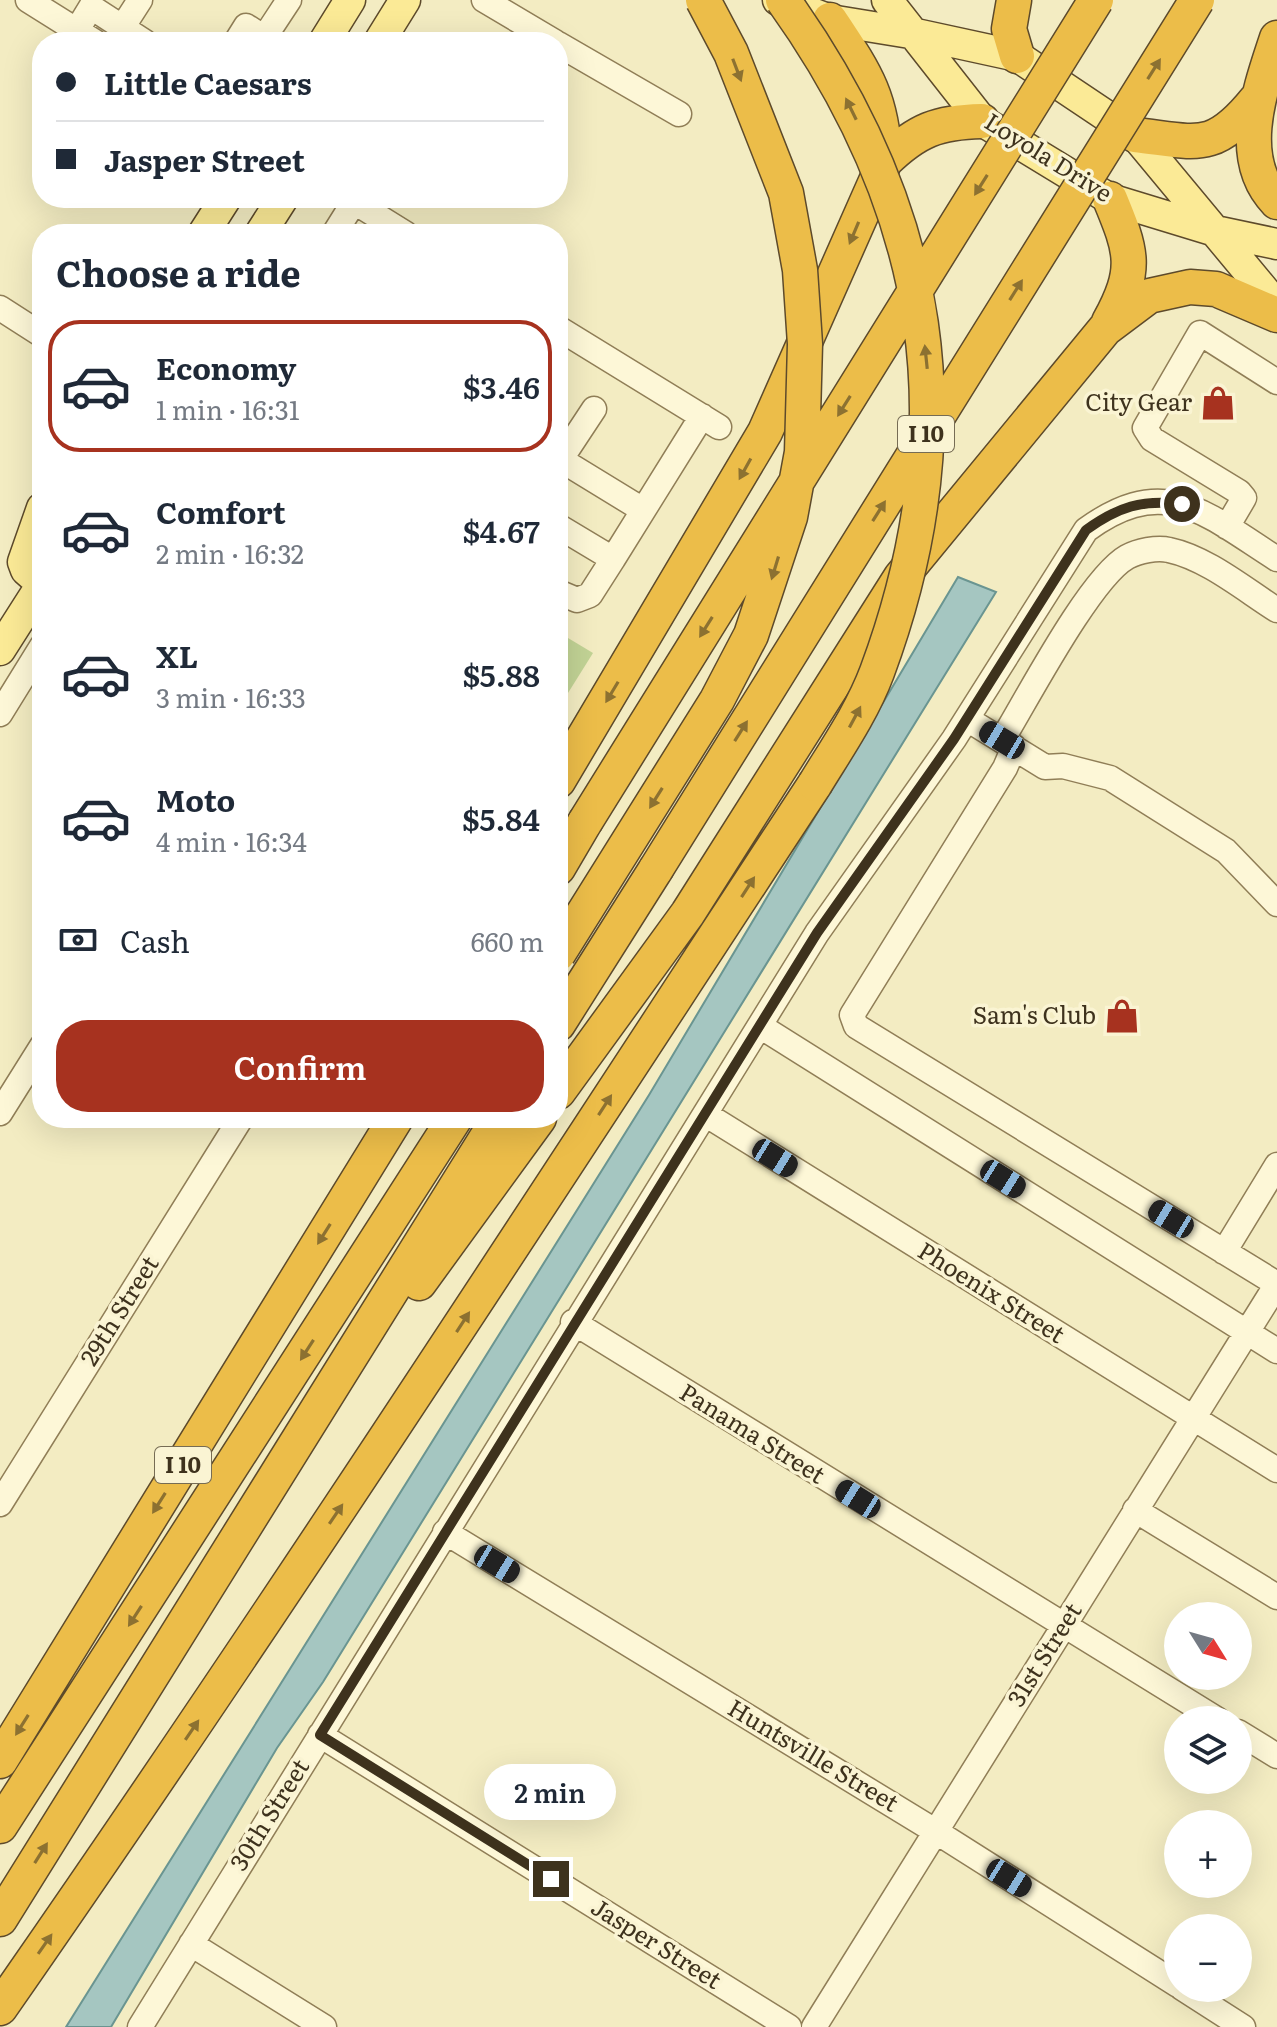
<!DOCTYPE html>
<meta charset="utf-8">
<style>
body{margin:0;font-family:Literata,serif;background:#f2f2f3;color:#1f2937;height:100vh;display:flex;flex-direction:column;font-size:30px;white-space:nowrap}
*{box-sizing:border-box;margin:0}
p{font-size:26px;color:#747a83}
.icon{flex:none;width:44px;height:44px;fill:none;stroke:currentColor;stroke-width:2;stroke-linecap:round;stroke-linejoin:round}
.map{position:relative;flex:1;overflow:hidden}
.side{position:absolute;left:32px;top:224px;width:536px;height:904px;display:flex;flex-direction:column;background:#fff;border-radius:32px;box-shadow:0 8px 32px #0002}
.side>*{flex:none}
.hud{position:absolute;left:32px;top:32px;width:536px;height:176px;border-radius:32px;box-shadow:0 8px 32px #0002;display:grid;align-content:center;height:176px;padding:0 24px;background:#fff}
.needle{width:52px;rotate:127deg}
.fabs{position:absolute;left:1164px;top:1602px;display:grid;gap:16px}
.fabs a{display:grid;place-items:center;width:88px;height:88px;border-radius:50%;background:#fff;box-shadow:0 8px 32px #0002;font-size:40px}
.end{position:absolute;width:36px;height:36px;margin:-18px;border:10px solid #3e321d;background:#fff;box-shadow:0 0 0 4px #fff}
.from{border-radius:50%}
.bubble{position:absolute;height:56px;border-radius:28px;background:#fff;box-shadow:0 8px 32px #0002;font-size:26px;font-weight:600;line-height:56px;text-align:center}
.car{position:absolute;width:24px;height:48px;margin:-24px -12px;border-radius:10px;box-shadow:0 0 6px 2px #0007;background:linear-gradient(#222 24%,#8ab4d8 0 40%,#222 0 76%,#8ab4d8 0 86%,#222 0)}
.hud b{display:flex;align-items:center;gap:28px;height:76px;font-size:30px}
.hud b+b{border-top:2px solid #e0e1e3}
.hud i{width:20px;height:20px;background:#1f2937}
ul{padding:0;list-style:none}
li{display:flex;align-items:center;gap:24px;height:132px;margin:0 16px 12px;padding:0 8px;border:4px solid transparent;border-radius:32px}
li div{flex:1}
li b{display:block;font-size:30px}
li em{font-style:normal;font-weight:600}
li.active{border-color:#a7321f}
li>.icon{width:72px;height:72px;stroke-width:1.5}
h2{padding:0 24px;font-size:36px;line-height:96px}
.pay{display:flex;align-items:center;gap:20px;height:88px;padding:0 24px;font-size:30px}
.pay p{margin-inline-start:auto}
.cta{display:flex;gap:16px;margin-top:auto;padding:16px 24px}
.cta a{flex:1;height:92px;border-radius:32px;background:#a7321f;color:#fff;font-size:32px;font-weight:600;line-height:92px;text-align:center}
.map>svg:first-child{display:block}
.green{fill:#c2d395}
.water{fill:#a5c6c1;stroke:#6a9591;stroke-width:2}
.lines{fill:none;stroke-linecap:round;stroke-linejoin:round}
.minor-casing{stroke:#907e57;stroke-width:27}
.major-casing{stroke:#5d4a2b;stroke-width:33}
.highway-casing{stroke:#5d4a2b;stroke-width:37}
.minor{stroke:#fdf7d7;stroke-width:24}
.major{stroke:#fbea96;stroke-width:30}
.highway{stroke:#ecbd49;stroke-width:34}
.highway-bridge-casing{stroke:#5d4a2b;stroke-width:37;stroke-linecap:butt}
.highway-bridge{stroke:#ecbd49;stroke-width:34}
.oneway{fill:#8c7131}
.route{stroke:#3e321d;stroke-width:10}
.labels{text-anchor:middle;stroke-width:7;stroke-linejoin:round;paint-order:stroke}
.shield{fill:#faf4d3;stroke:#766c54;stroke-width:2}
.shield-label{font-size:22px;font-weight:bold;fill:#3e321d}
.street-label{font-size:24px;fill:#3e321d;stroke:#faf4d3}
.poi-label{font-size:24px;fill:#3e321d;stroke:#faf4d3;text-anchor:end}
</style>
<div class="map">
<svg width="1277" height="2027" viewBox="0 0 1277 2027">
<rect width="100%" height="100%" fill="#f3ecc2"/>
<!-- green -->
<path class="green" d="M558,632L593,653L558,709Z"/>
<!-- water -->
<path class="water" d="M958,577L996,592L323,1682L277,1748L111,2027H66L649,1095Z"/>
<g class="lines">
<!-- minor casing -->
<g class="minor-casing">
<path id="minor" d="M28,0L95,42
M484,0L555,42
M122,28L140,0
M77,30L91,7L145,42
M264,38L289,0
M236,42L246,26L271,42
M558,44L679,114
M348,198L406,234
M334,234L354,202
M0,308L42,335
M558,328L719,427
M558,458L643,510
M561,459L594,409
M558,526L613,559L702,416
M1227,527L1244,498L1239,492L1152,439L1145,428L1200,333L1277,382
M558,592L577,600L590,595L613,559
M0,714L42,646
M967,719L1045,767L1063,766L1110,778L1226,851L1277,904
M1002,740C1027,699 1090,578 1127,557C1138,551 1157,547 1169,550C1207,558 1245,590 1277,610
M1014,747L1005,768L852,1015L856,1026L1277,1284
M760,1026L1277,1351
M0,1113L42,1046
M705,1114L1277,1470
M1224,1252L1277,1165
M573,1322L1218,1720
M0,1504L241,1118
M1135,1510L1277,1597
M445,1532L935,1831L1178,1985
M1238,1732L1277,1756
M320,1735L789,2027
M191,1944L324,2027
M1182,1988L1243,2027
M140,2027L817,933L954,739L1086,530C1165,472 1206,514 1277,559
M814,2027L1277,1284"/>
</g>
<!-- major casing -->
<g class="major-casing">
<path id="major" d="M778,0L830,20L916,34L1017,56L1135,135L1277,306
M887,0L982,121L1110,199L1215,231L1277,244
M324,42L350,0
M379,42L405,0
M203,234L226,198
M260,234L283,198
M0,650L42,584L26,570L23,562L42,508"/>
</g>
<!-- highway casing -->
<g class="highway-casing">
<path id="highway" d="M1014,0L1009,29L1017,56
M830,20C865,73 882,96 885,161
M1277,38C1261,87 1234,158 1277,202
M1135,135C1198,142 1213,153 1256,100
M1109,322C1138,269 1132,252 1110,199
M558,781L765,432L885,161C917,130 938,122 982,121
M558,868L585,822
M558,1024L656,869
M558,1092L688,913L901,577L1105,329L1149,296L1190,287L1216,289L1277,315
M419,1283L539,1118
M0,1761L396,1118
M0,1826L455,1118
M0,1919L499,1118
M0,2008C280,1606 546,1194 815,784"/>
</g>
<!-- minor -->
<use href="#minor" class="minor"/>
<!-- major -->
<use href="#major" class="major"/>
<!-- highway -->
<use href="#highway" class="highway"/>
<!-- highway-bridge casing -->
<g class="highway-bridge-casing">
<path id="highway-bridge" d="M783,0C934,211 968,427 877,672C862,712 837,748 815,784
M585,822L1096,0
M656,869L1197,0
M558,954L717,700L751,635L790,517L802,452L805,344L800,270L786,193L731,53L703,0"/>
</g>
<!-- highway-bridge -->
<use href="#highway-bridge" class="highway-bridge"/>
</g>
<!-- one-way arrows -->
<defs><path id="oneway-solid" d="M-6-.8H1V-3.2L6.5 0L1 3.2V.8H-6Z" transform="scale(2)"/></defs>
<g class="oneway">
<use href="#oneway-solid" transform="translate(1154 69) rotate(-58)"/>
<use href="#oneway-solid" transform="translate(737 70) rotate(69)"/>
<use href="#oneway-solid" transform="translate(851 109) rotate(-116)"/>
<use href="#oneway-solid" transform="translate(981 185) rotate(122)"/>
<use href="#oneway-solid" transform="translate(854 233) rotate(113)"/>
<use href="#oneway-solid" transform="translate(1016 290) rotate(-58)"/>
<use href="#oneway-solid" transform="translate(926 357) rotate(-96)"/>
<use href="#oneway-solid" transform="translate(844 406) rotate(122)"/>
<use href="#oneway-solid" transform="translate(745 469) rotate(119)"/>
<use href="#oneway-solid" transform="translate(879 511) rotate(-58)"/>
<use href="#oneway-solid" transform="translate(775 568) rotate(107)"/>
<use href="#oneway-solid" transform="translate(706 627) rotate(122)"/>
<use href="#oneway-solid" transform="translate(612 692) rotate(121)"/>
<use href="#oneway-solid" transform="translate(855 717) rotate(-62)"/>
<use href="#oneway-solid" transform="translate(741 731) rotate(-58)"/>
<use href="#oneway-solid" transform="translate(656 798) rotate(122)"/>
<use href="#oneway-solid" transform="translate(748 887) rotate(-57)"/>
<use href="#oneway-solid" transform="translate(605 1105) rotate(-57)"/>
<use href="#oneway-solid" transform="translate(324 1234) rotate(122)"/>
<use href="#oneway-solid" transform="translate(463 1322) rotate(-57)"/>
<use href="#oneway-solid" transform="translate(307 1350) rotate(123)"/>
<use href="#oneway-solid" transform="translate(159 1503) rotate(122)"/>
<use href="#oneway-solid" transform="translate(336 1514) rotate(-56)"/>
<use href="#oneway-solid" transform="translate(135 1616) rotate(123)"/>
<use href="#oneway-solid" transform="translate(22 1725) rotate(122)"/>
<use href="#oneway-solid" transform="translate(192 1730) rotate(-56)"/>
<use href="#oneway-solid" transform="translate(41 1853) rotate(-58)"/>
<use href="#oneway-solid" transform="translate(45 1944) rotate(-55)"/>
</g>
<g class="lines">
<!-- route -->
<path class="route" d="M551,1879L320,1735L817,933L954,739L1086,530C1118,507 1142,499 1182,504"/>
</g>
<!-- icons -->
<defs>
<g id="shop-bare" transform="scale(2.76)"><path d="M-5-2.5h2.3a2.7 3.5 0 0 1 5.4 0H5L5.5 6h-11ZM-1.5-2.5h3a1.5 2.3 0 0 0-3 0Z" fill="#a7321f" stroke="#faf4d3" stroke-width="2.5" paint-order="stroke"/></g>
</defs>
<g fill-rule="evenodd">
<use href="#shop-bare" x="1218" y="403"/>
<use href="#shop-bare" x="1122" y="1016"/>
</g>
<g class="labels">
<!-- shield labels -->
<g class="shield">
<rect x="898" y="416" width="56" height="36" rx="6"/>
<rect x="155" y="1447" width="56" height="36" rx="6"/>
</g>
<g class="shield-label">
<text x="926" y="442">I 10</text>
<text x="183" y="1473">I 10</text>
</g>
<!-- street labels -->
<g class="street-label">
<text transform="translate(1048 158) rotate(32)" y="8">Loyola Drive</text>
<text transform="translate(991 1293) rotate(32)" y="8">Phoenix Street</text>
<text transform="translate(120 1311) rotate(-58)" y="8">29th Street</text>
<text transform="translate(752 1434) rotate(32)" y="8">Panama Street</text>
<text transform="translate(1045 1655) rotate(-58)" y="8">31st Street</text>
<text transform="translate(813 1756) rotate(31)" y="8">Huntsville Street</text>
<text transform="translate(270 1815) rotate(-58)" y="8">30th Street</text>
<text transform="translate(656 1944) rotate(32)" y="8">Jasper Street</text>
</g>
<!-- poi labels -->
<g class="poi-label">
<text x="1192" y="411">City Gear</text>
<text x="1096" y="1024">Sam's Club</text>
</g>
</g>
</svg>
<div class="fabs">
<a><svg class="needle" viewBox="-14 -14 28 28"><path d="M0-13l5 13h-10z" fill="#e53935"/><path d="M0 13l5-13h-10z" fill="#747a83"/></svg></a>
<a><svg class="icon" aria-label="layers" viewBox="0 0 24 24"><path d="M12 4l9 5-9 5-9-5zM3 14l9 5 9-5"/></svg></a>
<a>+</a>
<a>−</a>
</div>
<i class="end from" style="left:1182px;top:504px"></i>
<i class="end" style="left:551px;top:1879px"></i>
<div class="bubble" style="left:484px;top:1764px;width:132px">2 min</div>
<i class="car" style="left:1002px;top:740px;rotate:301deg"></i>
<i class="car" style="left:775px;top:1158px;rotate:122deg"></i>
<i class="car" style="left:1003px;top:1179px;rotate:122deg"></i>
<i class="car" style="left:1171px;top:1219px;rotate:301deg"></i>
<i class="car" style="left:858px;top:1499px;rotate:302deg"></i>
<i class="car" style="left:497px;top:1564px;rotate:121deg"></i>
<i class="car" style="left:1009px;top:1878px;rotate:122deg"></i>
<div class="hud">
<b><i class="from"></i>Little Caesars</b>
<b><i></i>Jasper Street</b>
</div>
<section class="side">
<h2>Choose a ride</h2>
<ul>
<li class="active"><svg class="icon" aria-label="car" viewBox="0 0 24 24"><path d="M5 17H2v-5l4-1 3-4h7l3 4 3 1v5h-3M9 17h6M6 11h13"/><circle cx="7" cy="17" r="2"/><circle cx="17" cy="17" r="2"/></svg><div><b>Economy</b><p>1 min · 16:31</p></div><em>$3.46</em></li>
<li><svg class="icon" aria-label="car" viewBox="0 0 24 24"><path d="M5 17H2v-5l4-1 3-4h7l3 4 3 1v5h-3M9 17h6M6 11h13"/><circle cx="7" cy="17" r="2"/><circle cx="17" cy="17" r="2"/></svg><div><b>Comfort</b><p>2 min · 16:32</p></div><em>$4.67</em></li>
<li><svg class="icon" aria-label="car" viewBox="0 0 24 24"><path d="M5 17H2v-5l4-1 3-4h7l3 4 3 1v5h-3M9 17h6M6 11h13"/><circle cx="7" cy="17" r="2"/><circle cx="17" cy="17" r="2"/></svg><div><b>XL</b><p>3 min · 16:33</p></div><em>$5.88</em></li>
<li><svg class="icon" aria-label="car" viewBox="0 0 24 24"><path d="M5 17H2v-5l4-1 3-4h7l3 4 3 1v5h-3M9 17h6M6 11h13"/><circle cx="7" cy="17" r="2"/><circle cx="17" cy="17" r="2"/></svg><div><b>Moto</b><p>4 min · 16:34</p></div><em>$5.84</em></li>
</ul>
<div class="pay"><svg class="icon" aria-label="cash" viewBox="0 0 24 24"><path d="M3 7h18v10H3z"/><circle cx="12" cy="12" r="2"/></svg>Cash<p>660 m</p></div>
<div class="cta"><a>Confirm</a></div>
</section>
</div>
